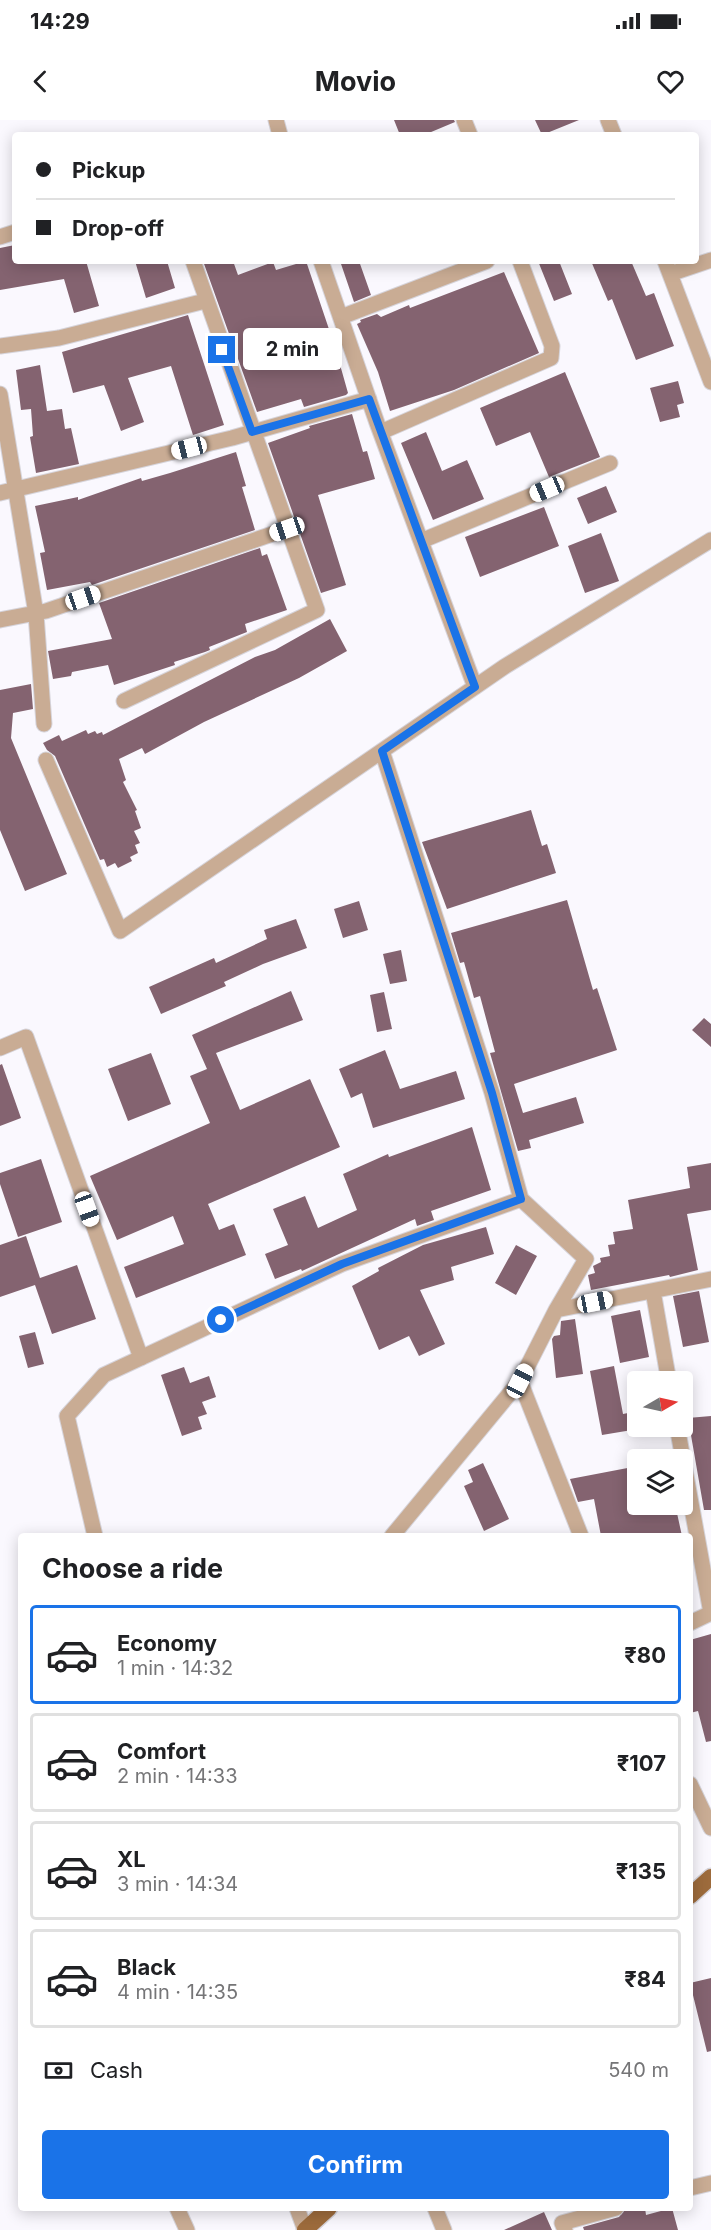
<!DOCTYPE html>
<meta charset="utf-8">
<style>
body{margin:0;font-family:Inter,sans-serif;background:#f2f2f2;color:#202124;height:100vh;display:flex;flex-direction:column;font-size:22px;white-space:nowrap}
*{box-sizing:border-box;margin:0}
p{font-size:20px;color:#757577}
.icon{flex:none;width:33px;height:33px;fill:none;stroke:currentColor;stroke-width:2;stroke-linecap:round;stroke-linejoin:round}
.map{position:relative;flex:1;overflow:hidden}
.drawer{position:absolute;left:18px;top:1413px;width:675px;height:678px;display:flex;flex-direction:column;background:#fff;border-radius:6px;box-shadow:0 3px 15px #0003}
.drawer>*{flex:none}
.banner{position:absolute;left:12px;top:12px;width:687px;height:132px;border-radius:6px;box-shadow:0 3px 15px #0003;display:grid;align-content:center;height:132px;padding:0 24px;background:#fff}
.needle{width:39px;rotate:81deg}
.tools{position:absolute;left:627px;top:1251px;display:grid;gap:12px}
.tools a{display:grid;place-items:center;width:66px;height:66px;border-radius:6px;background:#fff;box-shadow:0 3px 15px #0003;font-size:30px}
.end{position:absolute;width:27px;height:27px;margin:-14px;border:8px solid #1a73e8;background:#fff;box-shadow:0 0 0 3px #fff}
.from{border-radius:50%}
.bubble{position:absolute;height:42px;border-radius:6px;background:#fff;box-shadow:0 3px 15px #0003;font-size:20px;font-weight:700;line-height:42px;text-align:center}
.car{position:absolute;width:18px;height:36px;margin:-18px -9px;border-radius:8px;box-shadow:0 0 4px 2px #0007;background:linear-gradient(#fff 24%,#345 0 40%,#fff 0 76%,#345 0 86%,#fff 0)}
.banner b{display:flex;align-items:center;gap:21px;height:57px;font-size:22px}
.banner b+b{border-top:2px solid #e0e0e0}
.banner i{width:15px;height:15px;background:#202124}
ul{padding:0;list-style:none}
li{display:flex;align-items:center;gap:18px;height:99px;margin:0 12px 9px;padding:0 12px;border:3px solid #e0e0e0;border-radius:6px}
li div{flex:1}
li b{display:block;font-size:22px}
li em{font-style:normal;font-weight:700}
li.selected{border-color:#1a73e8}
li>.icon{width:54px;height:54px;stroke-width:1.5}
h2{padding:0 24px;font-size:27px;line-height:72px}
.pay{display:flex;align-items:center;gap:15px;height:66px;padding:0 24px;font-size:22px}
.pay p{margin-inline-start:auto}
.cta{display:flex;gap:12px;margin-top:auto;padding:12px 24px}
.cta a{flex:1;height:69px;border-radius:6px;background:#1a73e8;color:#fff;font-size:24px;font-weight:700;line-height:69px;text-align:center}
.status{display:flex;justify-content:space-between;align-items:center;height:42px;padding:0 30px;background:#fff;direction:ltr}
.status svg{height:16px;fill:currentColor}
header{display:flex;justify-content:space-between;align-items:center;height:78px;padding:0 24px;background:#fff;font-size:27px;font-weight:700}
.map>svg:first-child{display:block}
.building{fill:#846370}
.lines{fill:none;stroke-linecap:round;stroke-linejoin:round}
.minor-casing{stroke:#d6d4db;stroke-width:17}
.primary-casing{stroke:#d6d4db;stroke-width:19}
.minor{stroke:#c9ac94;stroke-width:15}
.primary{stroke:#9d6b3c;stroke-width:16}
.route{stroke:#1a73e8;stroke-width:8}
</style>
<div class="status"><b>14:29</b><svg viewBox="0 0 49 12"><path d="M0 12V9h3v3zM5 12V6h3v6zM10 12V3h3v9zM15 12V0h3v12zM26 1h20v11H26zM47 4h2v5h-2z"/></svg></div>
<header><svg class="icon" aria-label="back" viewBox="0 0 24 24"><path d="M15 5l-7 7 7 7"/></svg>Movio<svg class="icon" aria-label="heart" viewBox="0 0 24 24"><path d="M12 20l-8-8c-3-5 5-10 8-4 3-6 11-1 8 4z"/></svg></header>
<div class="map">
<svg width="711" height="2110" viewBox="0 0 711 2110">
<rect width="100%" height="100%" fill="#faf8fe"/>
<!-- building -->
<path class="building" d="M394,0H454L455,2L424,15H400Z
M535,0H579L542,15Z
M15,125V141H86L99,186L74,193L64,159L0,170V128Z
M135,141H167L175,168L146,178Z
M203,141H233L238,155L273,142L276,150L306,141L335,227L348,273L346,275L304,287L301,279L257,292Z
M340,141H359L371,175L354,182Z
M538,141H559L572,174L554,181Z
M591,141H631L646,176L654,173L674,226L636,240L612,179L608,181Z
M504,152L539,233L454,270L390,291L378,252L357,204L361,202L360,200L377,194L381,197L409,185L410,188Z
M188,195L224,305L193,315L171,246L128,258L144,302L121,311L104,265L73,273L62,232Z
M40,245L47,291L62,289L65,309L71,308L79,344L36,353L30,317L33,316L31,289L21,290L16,250Z
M565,252L600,337L549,357L530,312L496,326L480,288Z
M678,261L684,283L677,285L680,297L660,302L650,268Z
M352,294L363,332L367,331L375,359L318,375L346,465L321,473L268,323L310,308L309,306Z
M426,312L442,351L467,340L484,379L433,400L401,323Z
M236,332L246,366L242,367L255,410L92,465L90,462L47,470L40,433L45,432L35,386L78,377V380L141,358L142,361L170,353Z
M606,366L617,392L588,404L577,378Z
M544,387L559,426L480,457L465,417Z
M601,413L619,461L585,473L568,426Z
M260,428L262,436L267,434L287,490L245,504L247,512L209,527L210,530L205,532L174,542L175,545L114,565L108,545L72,552L71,556L53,559L48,531L112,519L99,483Z
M330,499L347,531L299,558L204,602L145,634L142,628L119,639L126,660L123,662L137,690L135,691L141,708L134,711L140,723L135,725L138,733L130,737L132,741L118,748L115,743L107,747L104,739L100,740L55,636L47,630L43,623L59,615L62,621L86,610L88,614L95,611L97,614L102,612L103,615L255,537L275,530Z
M31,564L33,589L13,593L11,618L67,754L25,771L0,710V570Z
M531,690L542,726L547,724L556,753L447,789L422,722Z
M567,780L593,870L597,868L617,930L514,964L523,993L576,977L584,1003L529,1020L531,1028L518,1031L490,933L495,932L480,876L474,878L464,842L460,843L451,813Z
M359,781L368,810L343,818L334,789Z
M296,799L307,828L263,844L224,862L226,866L161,894L149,867L214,838L216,843L267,819L264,810Z
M401,830L407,861L390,864L383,834Z
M291,871L303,900L216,933L240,990L310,959L340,1027L208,1084L219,1110L234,1104L246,1135L136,1178L124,1147L184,1124L173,1096L117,1120L90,1056L210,1003L190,956L207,949L192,915Z
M384,872L392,909L377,912L370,875Z
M704,898L711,904V927L692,910Z
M385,930L400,969L456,951L465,979L373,1008L362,973L351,978L339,949Z
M151,933L171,984L128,1001L108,949Z
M2,944L21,998L0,1006V945Z
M472,1007L491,1070L431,1091L434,1100L417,1106L415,1099L302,1151L301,1149L275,1159L265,1134L288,1125L273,1089L305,1076L318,1108L357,1090L343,1054L388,1034L389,1037Z
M41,1039L62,1102L18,1117L0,1064V1053Z
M711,1043V1090L687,1094L698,1150L670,1157L669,1155L591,1170L588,1155L595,1153L593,1146L601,1142L600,1138L610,1136L608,1125L615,1124L613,1112L633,1109L628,1080L690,1068L687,1047Z
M486,1107L494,1134L451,1147L454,1160L420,1170L445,1224L419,1236L409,1216L379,1230L352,1166L379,1151L378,1148L423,1125Z
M26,1116L40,1158L77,1145L96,1199L52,1214L35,1165L0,1177V1125Z
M516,1125L537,1136L516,1175L495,1163Z
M699,1171L709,1222L683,1227L673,1176Z
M640,1190L649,1237L620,1243L611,1196Z
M575,1199L583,1254L556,1258L552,1219L554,1216L560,1215L561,1201Z
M35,1212L44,1244L28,1248L19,1216Z
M614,1246L623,1294L638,1291V1309L602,1315L590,1251Z
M184,1247L190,1263L209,1256L216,1277L202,1282L207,1294L198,1297L202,1309L182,1316L161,1255Z
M711,1296V1390H704L688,1298Z
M483,1343L509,1399L484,1411L464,1366L473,1362L468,1350Z
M638,1346V1384H675L682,1416H601L594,1379L578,1382L570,1359Z
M711,1514V1621L706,1622L698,1591L690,1593V1520Z
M711,1858V1931L707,1932L690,1863Z
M626,2088H645L646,2095L672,2088L678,2110H584L583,2107L619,2097Z
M544,2092L552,2110H504Z"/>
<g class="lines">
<!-- minor casing -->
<g class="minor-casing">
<path id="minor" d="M276,0L280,15
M464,0L470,15
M608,0L614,15
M0,117L15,112
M321,141L377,303L475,567
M665,141L711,262
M670,154L711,140
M341,197L487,141
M0,226L59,218L205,181
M0,274L36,494L44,604
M381,312L551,238L552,226L520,141
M0,373L232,318L369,279
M421,421L610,343
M0,500L46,491L287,409
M124,581L317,490L193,141
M382,631L492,973L521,1079L586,1139L556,1190L711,1159
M46,640L120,811L504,547L711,420
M0,928L26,917L141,1238
M653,1171L669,1262
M556,1190L520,1261L581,1416
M677,1306L711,1493
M95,1416L67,1296L104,1255L342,1144L521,1079
M392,1416L520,1261
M690,1503L711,1493
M690,1664L711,1708
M690,2068L711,2063
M177,2088L187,2110
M297,2088L305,2110
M435,2088L444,2110
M565,2110L562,2103L616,2088"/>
</g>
<!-- primary casing -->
<g class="primary-casing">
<path id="primary" d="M690,1776L711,1757
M305,2110L329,2088"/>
</g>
<!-- minor -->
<use href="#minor" class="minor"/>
<!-- primary -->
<use href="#primary" class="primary"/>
</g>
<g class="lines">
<!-- route -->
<path class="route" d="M221,1200L342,1144L521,1079L492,973L382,631L475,567L369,279L252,312L222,230"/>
</g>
</svg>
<div class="tools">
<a><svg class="needle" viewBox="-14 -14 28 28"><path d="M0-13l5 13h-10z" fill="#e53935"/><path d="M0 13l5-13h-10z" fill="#757577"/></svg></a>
<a><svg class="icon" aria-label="layers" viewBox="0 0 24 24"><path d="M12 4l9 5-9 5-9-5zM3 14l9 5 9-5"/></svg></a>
</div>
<i class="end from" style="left:221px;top:1200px"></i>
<i class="end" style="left:222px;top:230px"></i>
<div class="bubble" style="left:243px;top:208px;width:99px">2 min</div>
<i class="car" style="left:189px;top:328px;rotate:256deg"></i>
<i class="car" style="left:547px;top:369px;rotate:247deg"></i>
<i class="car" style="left:287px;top:409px;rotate:251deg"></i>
<i class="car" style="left:83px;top:478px;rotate:71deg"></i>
<i class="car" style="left:87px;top:1089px;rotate:160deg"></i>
<i class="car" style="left:595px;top:1182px;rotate:79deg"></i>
<i class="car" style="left:520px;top:1261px;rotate:27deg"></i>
<div class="banner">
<b><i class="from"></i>Pickup</b>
<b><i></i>Drop-off</b>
</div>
<section class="drawer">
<h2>Choose a ride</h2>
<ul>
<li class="selected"><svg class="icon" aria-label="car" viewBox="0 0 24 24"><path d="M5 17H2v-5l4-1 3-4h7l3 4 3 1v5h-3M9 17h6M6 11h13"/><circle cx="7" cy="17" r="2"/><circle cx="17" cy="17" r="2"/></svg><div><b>Economy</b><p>1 min · 14:32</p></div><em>₹80</em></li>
<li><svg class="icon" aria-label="car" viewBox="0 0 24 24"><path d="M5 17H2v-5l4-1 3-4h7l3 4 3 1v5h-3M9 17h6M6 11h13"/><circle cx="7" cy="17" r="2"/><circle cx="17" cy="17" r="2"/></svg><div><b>Comfort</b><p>2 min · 14:33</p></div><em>₹107</em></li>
<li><svg class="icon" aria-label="car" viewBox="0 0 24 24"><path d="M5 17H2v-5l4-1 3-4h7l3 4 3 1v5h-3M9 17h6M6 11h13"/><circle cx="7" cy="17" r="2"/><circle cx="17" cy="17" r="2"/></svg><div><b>XL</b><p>3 min · 14:34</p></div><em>₹135</em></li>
<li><svg class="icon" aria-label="car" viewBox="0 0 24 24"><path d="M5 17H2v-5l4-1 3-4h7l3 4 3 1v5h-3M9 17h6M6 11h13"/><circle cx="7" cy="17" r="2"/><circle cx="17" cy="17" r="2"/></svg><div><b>Black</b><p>4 min · 14:35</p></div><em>₹84</em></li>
</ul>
<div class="pay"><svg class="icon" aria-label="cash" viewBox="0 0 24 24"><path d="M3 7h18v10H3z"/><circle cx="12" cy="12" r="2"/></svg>Cash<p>540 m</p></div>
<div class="cta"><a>Confirm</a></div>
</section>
</div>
